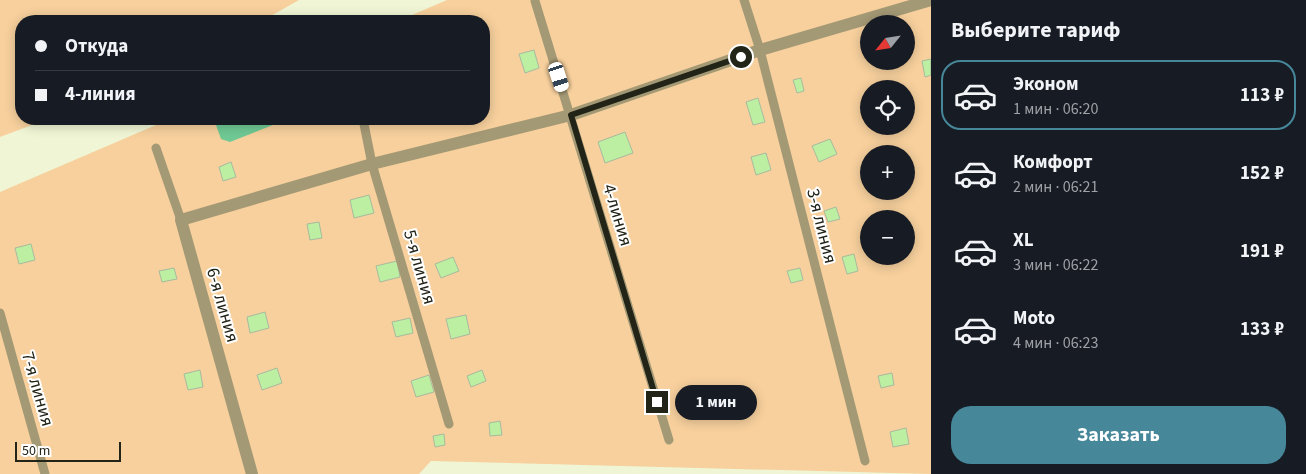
<!DOCTYPE html>
<html lang="ru">
<meta charset="utf-8">
<style>
body{margin:0;font-family:"Source Sans 3",sans-serif;background:#242831;color:#f1f3f6;height:100vh;display:flex;flex-direction:column;font-size:19px;white-space:nowrap}
*{box-sizing:border-box;margin:0}
p{font-size:16px;color:#9ea1a6}
.icon{flex:none;width:28px;height:28px;fill:none;stroke:currentColor;stroke-width:2;stroke-linecap:round;stroke-linejoin:round}
.map{position:relative;flex:1;overflow:hidden}
.details{display:flex;flex-direction:column;background:#171b24;width:375px}
.details>*{flex:none}
.guide{position:absolute;left:15px;top:15px;width:475px;height:110px;border-radius:20px;box-shadow:0 2px 12px #0003;display:grid;align-content:center;height:110px;padding:0 20px;background:#171b24}
.needle{width:32px;rotate:240deg}
.controls{position:absolute;left:860px;top:15px;display:grid;gap:10px}
.controls a{display:grid;place-items:center;width:55px;height:55px;border-radius:50%;background:#171b24;box-shadow:0 2px 12px #0003;font-size:25px}
.scale{position:absolute;left:15px;bottom:12px;width:106px;box-sizing:border-box;padding-left:5px;border:2px solid #222418;border-top:0;font-size:14px;line-height:18px;white-space:nowrap;color:#222418;-webkit-text-stroke:4px #fff;paint-order:stroke}
.end{position:absolute;width:22px;height:22px;margin:-11px;border:6px solid #222418;background:#fff;box-shadow:0 0 0 2px #fff}
.from{border-radius:50%}
.bubble{position:absolute;height:35px;border-radius:18px;background:#171b24;box-shadow:0 2px 12px #0003;font-size:16px;font-weight:700;line-height:35px;text-align:center}
.car{position:absolute;width:15px;height:30px;margin:-15px -8px;border-radius:6px;box-shadow:0 0 4px 1px #0007;background:linear-gradient(#fff 24%,#345 0 40%,#fff 0 76%,#345 0 86%,#fff 0)}
.guide b{display:flex;align-items:center;gap:18px;height:48px;font-size:19px}
.guide b+b{border-top:1px solid #363941}
.guide i{width:12px;height:12px;background:#f1f3f6}
ul{padding:0;list-style:none}
li{display:flex;align-items:center;gap:15px;height:70px;margin:0 10px 8px;padding:0 10px;border:2px solid transparent;border-radius:20px}
li div{flex:1}
li b{display:block;font-size:19px}
li em{font-style:normal;font-weight:700}
li.on{border-color:#468799}
li>.icon{width:45px;height:45px;stroke-width:1.5}
h2{padding:0 20px;font-size:22px;line-height:60px}
.action{display:flex;gap:10px;margin-top:auto;padding:10px 20px}
.action a{flex:1;height:58px;border-radius:20px;background:#468799;color:#fff;font-size:20px;font-weight:700;line-height:58px;text-align:center}
main{display:flex;flex:1;min-height:0}
.map>svg:first-child{display:block}
.green{fill:#f7d09d;fill-rule:evenodd}
.water{fill:#70c994}
.building{fill:#bcefa1;stroke:#a8ba9f}
.lines{fill:none;stroke-linecap:round;stroke-linejoin:round}
.service{stroke:#a49975;stroke-width:9}
.minor{stroke:#a49975;stroke-width:12}
.route{stroke:#222418;stroke-width:6}
.labels{text-anchor:middle;stroke-width:4;stroke-linejoin:round;paint-order:stroke}
.street-label{font-size:18px;fill:#222418;stroke:#fff}
</style>
<main>
<div class="map">
<svg width="931" height="474" viewBox="0 0 931 474">
<rect width="100%" height="100%" fill="#f0f6d5"/>
<!-- green -->
<path class="green" d="M0,0H299L262,21H21V119H48L0,137Z
M447,0H931V474L431,461L419,474H0V192L170,119H484V21H398ZM869,24H906V61H869ZM869,89H906V126H869ZM869,154H906V191H869ZM869,219H906V256H869Z"/>
<!-- water -->
<path class="water" d="M217,119H288L230,142L221,139L216,125Z"/>
<!-- building -->
<path class="building" d="M534,50L539,68L525,73L519,54Z
M931,59V75L925,77L922,61Z
M801,78L804,91L797,93L793,80Z
M758,98L765,122L753,125L746,102Z
M625,132L633,153L605,163L598,142Z
M830,139L837,154L819,162L812,146Z
M766,153L771,170L756,175L751,157Z
M231,162L236,177L223,181L219,167Z
M369,195L374,213L354,218L350,200Z
M836,207L840,219L828,222L824,211Z
M319,222L322,238L310,240L307,224Z
M31,244L35,260L19,264L15,248Z
M854,254L858,271L847,274L842,257Z
M453,257L459,271L441,278L435,264Z
M397,261L400,277L380,282L376,266Z
M174,268L177,279L162,282L159,271Z
M800,268L803,280L791,283L787,271Z
M265,312L269,328L250,333L247,317Z
M466,315L470,334L451,339L446,319Z
M410,318L413,333L396,337L392,322Z
M277,368L282,383L262,390L257,375Z
M200,370L203,387L188,390L184,374Z
M482,370L486,381L471,387L467,376Z
M892,373L894,385L881,388L878,376Z
M429,375L434,392L416,397L411,381Z
M500,421L502,435L490,436L489,423Z
M906,428L909,444L893,447L890,432Z
M444,434L445,445L435,447L433,436Z"/>
<g class="lines">
<!-- service -->
<path class="service" d="M744,0L760,50L865,461
M535,1L669,440
M363,119L372,164L449,424
M156,148L181,220
M0,313L45,474"/>
<!-- minor -->
<path class="minor" d="M252,474L181,220L372,164L571,115L760,50L931,0"/>
</g>
<g class="lines">
<!-- route -->
<path class="route" d="M657,402L571,115L741,57"/>
</g>
<g class="labels">
<!-- street labels -->
<g class="street-label">
<text transform="translate(618 215) rotate(73)" y="6">4-линия</text>
<text transform="translate(822 226) rotate(76)" y="6">3-я линия</text>
<text transform="translate(420 267) rotate(74)" y="6">5-я линия</text>
<text transform="translate(223 305) rotate(74)" y="6">6-я линия</text>
<text transform="translate(38 389) rotate(74)" y="6">7-я линия</text>
</g>
</g>
</svg>
<div class="controls">
<a><svg class="needle" viewBox="-14 -14 28 28"><path d="M0-13l5 13h-10z" fill="#e53935"/><path d="M0 13l5-13h-10z" fill="#9ea1a6"/></svg></a>
<a><svg class="icon" aria-label="locate" viewBox="0 0 24 24"><circle cx="12" cy="12" r="6"/><path d="M12 2v4M12 18v4M2 12h4M18 12h4"/></svg></a>
<a>+</a>
<a>−</a>
</div>
<div class="scale">50 m</div>
<i class="end from" style="left:741px;top:57px"></i>
<i class="end" style="left:657px;top:402px"></i>
<div class="bubble" style="left:675px;top:385px;width:82px">1 мин</div>
<i class="car" style="left:559px;top:77px;rotate:162deg"></i>
<div class="guide">
<b><i class="from"></i>Откуда</b>
<b><i></i>4-линия</b>
</div>
</div>
<section class="details">
<h2>Выберите тариф</h2>
<ul>
<li class="on"><svg class="icon" aria-label="car" viewBox="0 0 24 24"><path d="M5 17H2v-5l4-1 3-4h7l3 4 3 1v5h-3M9 17h6M6 11h13"/><circle cx="7" cy="17" r="2"/><circle cx="17" cy="17" r="2"/></svg><div><b>Эконом</b><p>1 мин · 06:20</p></div><em>113 ₽</em></li>
<li><svg class="icon" aria-label="car" viewBox="0 0 24 24"><path d="M5 17H2v-5l4-1 3-4h7l3 4 3 1v5h-3M9 17h6M6 11h13"/><circle cx="7" cy="17" r="2"/><circle cx="17" cy="17" r="2"/></svg><div><b>Комфорт</b><p>2 мин · 06:21</p></div><em>152 ₽</em></li>
<li><svg class="icon" aria-label="car" viewBox="0 0 24 24"><path d="M5 17H2v-5l4-1 3-4h7l3 4 3 1v5h-3M9 17h6M6 11h13"/><circle cx="7" cy="17" r="2"/><circle cx="17" cy="17" r="2"/></svg><div><b>XL</b><p>3 мин · 06:22</p></div><em>191 ₽</em></li>
<li><svg class="icon" aria-label="car" viewBox="0 0 24 24"><path d="M5 17H2v-5l4-1 3-4h7l3 4 3 1v5h-3M9 17h6M6 11h13"/><circle cx="7" cy="17" r="2"/><circle cx="17" cy="17" r="2"/></svg><div><b>Moto</b><p>4 мин · 06:23</p></div><em>133 ₽</em></li>
</ul>
<div class="action"><a>Заказать</a></div>
</section>
</main>
